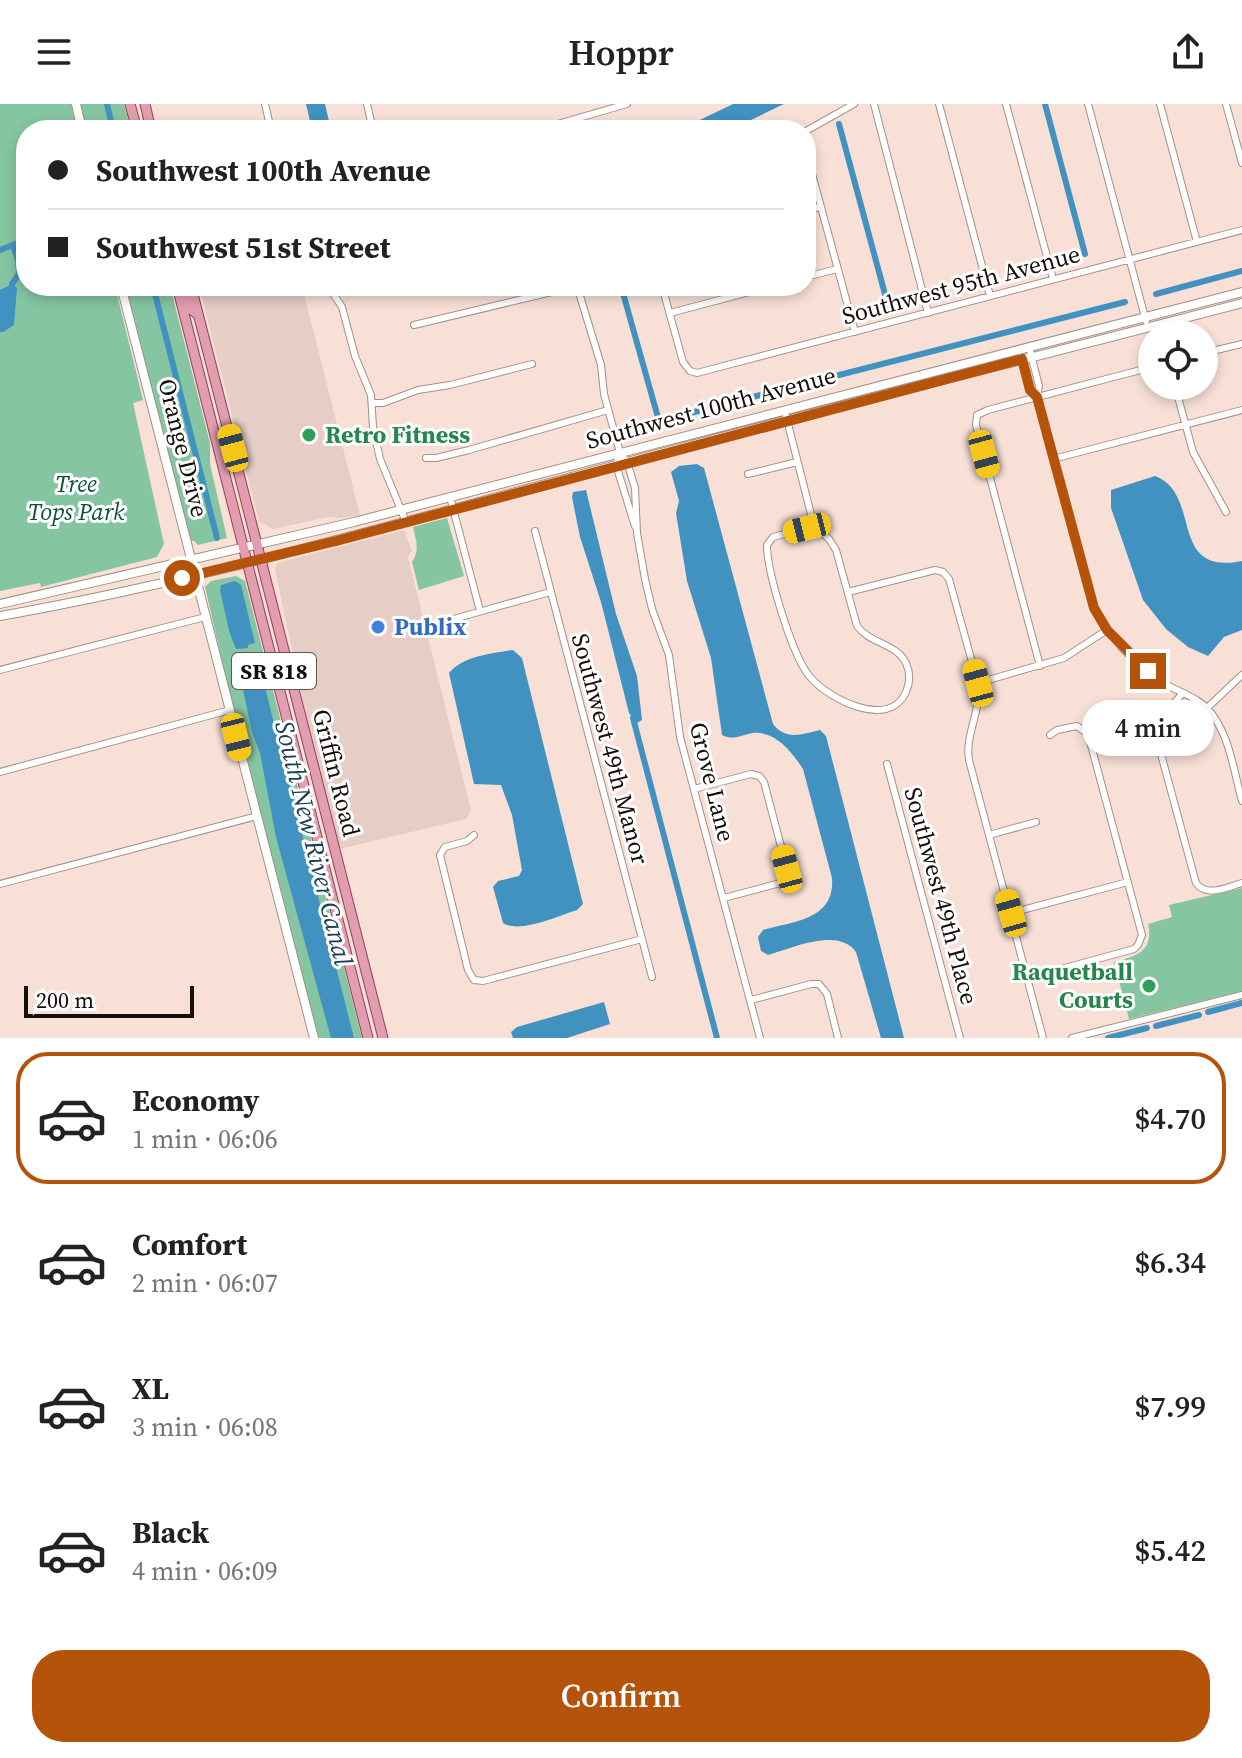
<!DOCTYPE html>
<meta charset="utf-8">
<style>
body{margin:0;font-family:"Source Serif 4",serif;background:#f6f6f6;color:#222;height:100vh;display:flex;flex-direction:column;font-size:30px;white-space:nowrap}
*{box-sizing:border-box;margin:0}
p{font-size:26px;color:#767676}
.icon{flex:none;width:44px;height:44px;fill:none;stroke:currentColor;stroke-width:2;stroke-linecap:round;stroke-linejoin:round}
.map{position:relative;height:934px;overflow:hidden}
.details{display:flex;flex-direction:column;background:#fff;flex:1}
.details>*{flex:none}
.banner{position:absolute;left:16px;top:16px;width:800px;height:176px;border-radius:32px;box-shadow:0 4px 12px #0003;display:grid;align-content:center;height:176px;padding:0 32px;background:#fff}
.fabs{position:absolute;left:1138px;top:216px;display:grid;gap:16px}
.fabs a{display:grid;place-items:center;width:80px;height:80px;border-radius:50%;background:#fff;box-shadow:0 4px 12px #0003;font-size:40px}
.scale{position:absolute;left:24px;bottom:20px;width:170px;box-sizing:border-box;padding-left:8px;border:4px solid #160e0b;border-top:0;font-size:22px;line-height:28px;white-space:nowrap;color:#160e0b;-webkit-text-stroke:6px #fff;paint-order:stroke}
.end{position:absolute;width:36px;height:36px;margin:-18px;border:10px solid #b45309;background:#fff;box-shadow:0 0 0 4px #fff}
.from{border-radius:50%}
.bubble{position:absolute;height:56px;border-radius:28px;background:#fff;box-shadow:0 4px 12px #0003;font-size:26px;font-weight:600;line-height:56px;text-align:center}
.car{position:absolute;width:24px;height:48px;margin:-24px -12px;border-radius:10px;box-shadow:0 0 6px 2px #0007;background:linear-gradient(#f5c518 24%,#345 0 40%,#f5c518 0 76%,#345 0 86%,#f5c518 0)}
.banner b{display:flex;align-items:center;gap:28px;height:76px;font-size:30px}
.banner b+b{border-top:2px solid #e0e0e0}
.banner i{width:20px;height:20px;background:#222}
ul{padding:14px 0 0;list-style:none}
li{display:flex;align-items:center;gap:24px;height:132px;margin:0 16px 12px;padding:0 16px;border:4px solid transparent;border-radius:32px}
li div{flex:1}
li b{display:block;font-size:30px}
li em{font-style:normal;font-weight:600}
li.current{border-color:#b45309}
li>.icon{width:72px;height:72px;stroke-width:1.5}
.button{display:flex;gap:16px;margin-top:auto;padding:16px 32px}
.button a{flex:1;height:92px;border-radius:32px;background:#b45309;color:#fff;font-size:32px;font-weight:600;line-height:92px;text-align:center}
header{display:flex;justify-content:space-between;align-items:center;height:104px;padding:0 32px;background:#fff;font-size:36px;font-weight:600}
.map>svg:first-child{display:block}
.commercial{fill:#e6cec6}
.green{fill:#85c5a2}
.water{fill:#4192c1}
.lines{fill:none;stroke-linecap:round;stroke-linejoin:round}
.canal{stroke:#4192c1;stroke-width:6}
.street-casing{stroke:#a59087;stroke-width:8}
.secondary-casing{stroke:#a59087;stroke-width:10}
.primary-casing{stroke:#8e4254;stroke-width:11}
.street{stroke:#fff;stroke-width:6}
.secondary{stroke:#fff;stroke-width:8}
.primary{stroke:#e29eb0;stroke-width:9}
.route{stroke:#b45309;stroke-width:10}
.leisure-dot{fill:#2e9e5b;stroke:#fff;stroke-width:3}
.shop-dot{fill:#3f7fe0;stroke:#fff;stroke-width:3}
.labels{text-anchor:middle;stroke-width:6;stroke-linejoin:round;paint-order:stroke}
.shield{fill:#fff;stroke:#5c5654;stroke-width:2}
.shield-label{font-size:22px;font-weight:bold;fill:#160e0b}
.street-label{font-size:24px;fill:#160e0b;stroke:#fff}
.leisure-label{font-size:24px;font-weight:bold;fill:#27864d;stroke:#fff;text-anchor:start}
.park-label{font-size:24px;font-style:italic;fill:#0f5236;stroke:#fff}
.shop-label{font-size:24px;font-weight:bold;fill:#366cbe;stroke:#fff;text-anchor:start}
.water-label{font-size:26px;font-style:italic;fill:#1b3e52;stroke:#fff}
</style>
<header><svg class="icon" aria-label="menu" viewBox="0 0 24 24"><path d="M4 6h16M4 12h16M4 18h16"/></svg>Hoppr<svg class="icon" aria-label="share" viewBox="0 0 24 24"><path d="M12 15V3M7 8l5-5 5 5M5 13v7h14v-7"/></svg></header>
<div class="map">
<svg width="1242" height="934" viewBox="0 0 1242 934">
<rect width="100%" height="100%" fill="#f8e0d6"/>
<!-- commercial -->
<path class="commercial" d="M199,182H302L360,411L341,414L328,413L273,425L259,417Z
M404,426L412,446L408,453L471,706L466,715L335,746L275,466L277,459Z"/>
<!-- green -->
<path class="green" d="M0,0H71L77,26H26V182H115L143,296L133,299L164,440L157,453L41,483L40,479L0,487Z
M79,0H124L131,26H86Z
M125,182H170L210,339V360L227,434L198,441L194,437H190Z
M447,414L464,472L419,486L412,458C420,446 416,436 413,423Z
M236,472L245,477L362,934H316L231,596L205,483L211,477Z
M1242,784V887L1129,915L1114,858C1137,852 1154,847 1148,820L1172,813L1169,801Z"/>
<!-- water -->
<path class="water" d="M306,0H325L331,26H312Z
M733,0H784L730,26H679Z
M12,180L17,184L14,221L3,228H0V186Z
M697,360L704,364L773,620C786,637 802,630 820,626L826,632L904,934H881L856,848C838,823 793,844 768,851L761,847L758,833L763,826C794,817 835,816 832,774L803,665C792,648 776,627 753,629C741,631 733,637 722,631L711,554L687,477L676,409L679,397L671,368L679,362Z
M1155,372C1203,390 1167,472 1242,457V526L1224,533L1208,552L1188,543L1166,525L1143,496L1111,404V386Z
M586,386L616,510L637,572L642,616L637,619L629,609L601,498L580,433L572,393L573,388Z
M235,477L241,481L255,539L248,541V544L236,545L229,527L220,486L221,481Z
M513,546L522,554L583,800L577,806C558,812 519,830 503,819L493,783L498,777L519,772L522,766L512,711L501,681L474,680L449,569C463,552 492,549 513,546Z
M257,552L354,934H331L276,733L260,649L252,628L238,562L239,557Z
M604,898L610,920L567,934H513L511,928L517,923Z"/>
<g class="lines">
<!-- canal -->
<path class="canal" d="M107,0L113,26
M1045,0L1085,150
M839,20L889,205
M0,146L26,136
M12,180L19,170L18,156L13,141
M153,182L217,434
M621,182L659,317L1125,198
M1156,190L1242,167
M633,614L717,934
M1208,908L1242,899
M1156,922L1199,911
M1108,934L1147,924"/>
<!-- street casing -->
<g class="street-casing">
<path id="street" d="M265,0L271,26
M367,0L373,26
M874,0L928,209
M939,0L990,192
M1006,0L1053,175
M1088,0L1146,217
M1160,0L1197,138
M1226,0L1242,59
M537,26L627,0
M806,27L854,0
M806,48L855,228
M806,106L820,103
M806,173L837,165
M328,182L342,203L355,252L371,291L373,323L380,355L406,418
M577,182L601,261L604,290L620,349L627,358L635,384L637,429L645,475L652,505L669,551L680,633L760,934
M662,182L683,258L690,267L697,269L1242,126
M670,209L772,182
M414,221L577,182
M1029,243L1039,282L1037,293L1094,504C1109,532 1133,559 1160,577C1177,588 1200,593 1212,610C1230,634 1234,668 1242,697
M1204,249L1242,240
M1021,253L1030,286L1037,293
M1175,282L1193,348L1226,408
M373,299H383L418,286L450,281L532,260
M786,312L814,422L829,435L836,446L857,522C870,540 896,539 906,559C910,568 910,579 906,588C889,626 829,595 811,574C793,555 767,468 767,441L773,433L814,422
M620,349L616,361L635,422
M426,354H436L469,346L608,306
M1053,355L1242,306
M748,370L797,358
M450,393L480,507
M535,427L652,873
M848,488L935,466L943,468L949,475L979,583C980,609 965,631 969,656L1043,934
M443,518L550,488
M1040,562L976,321L977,311L988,306L1152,263
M0,566L205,513
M978,579L1064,554L1107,526
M1183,589L1158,617L1155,628L1196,779C1207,794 1227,783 1242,779
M1207,604L1242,571
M887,660L960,934
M0,668L230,606
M694,685L751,670L759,672L764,678L787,765L786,774L780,779L724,794
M474,731L467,737L445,743L440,751L468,866L474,876
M989,731L1036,718
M0,780L257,712
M1011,809L1128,778
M1028,874L1134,845L1138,841L1142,831L1088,630L1077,622L1057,626L1050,631
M474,876L483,877L642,835
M751,896L811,880H819L827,890L838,934
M1072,934L1242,891"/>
</g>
<!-- secondary casing -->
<g class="secondary-casing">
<path id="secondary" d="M76,0L82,26
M121,182L314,934
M0,500L354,418L1242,188
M0,512C194,478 385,423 575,372C797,312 1020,257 1242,199"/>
</g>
<!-- primary casing -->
<g class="primary-casing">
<path id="primary" d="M130,0L137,26
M145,0L151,26
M177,182L368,934
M183,182L188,203L197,210
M191,182L383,934"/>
</g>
<!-- street -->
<use href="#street" class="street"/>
<!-- secondary -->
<use href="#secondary" class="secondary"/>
<!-- primary -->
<use href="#primary" class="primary"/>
</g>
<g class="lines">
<!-- route -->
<path class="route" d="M182,474L336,437L1022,255L1030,286L1037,293L1094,504L1107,526L1148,567"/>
</g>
<!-- markers -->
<g class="leisure-dot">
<circle cx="309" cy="331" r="8"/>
<circle cx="1149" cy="882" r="8"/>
</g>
<circle class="shop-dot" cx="378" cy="523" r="8"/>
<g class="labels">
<!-- shield labels -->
<rect class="shield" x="232" y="549" width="84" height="36" rx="6"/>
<g class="shield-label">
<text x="274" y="575">SR 818</text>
</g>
<!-- street labels -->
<g class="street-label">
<text transform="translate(961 181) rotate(-15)" y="8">Southwest 95th Avenue</text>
<text transform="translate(711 304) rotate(-15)" y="8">Southwest 100th Avenue</text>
<text transform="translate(183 344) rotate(76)" y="8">Orange Drive</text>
<text transform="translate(610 645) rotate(75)" y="8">Southwest 49th Manor</text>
<text transform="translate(336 669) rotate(76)" y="8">Griffin Road</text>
<text transform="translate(712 678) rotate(76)" y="8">Grove Lane</text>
<text transform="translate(941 792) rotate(75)" y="8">Southwest 49th Place</text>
</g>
<!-- leisure labels -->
<g class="leisure-label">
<text x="325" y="339">Retro Fitness</text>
<text x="1133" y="876" text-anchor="end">Raquetball<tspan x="1133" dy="28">Courts</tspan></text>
</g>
<!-- park labels -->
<g class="park-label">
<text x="76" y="388">Tree<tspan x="76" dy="28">Tops Park</tspan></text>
</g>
<!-- shop labels -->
<g class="shop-label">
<text x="394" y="531">Publix</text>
</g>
<!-- water labels -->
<g class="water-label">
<text transform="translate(314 739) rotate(76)" y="9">South New River Canal</text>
</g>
</g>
</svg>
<div class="fabs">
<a><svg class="icon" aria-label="locate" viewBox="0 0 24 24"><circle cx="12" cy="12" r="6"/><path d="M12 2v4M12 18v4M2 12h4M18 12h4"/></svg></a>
</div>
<div class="scale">200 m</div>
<i class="end from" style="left:182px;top:474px"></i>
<i class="end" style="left:1148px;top:567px"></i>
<div class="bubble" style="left:1082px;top:596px;width:132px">4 min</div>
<i class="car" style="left:233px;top:344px;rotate:345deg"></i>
<i class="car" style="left:984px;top:350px;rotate:165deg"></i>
<i class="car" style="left:807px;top:424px;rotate:256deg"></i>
<i class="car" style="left:978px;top:579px;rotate:345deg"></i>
<i class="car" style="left:236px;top:633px;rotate:166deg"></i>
<i class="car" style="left:787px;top:765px;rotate:345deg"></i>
<i class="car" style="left:1011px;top:809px;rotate:344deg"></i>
<div class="banner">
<b><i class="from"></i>Southwest 100th Avenue</b>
<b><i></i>Southwest 51st Street</b>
</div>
</div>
<section class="details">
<ul>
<li class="current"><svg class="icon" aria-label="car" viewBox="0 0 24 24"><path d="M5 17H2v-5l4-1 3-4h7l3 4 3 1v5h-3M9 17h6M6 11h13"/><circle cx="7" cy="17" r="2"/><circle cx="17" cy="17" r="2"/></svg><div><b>Economy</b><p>1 min · 06:06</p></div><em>$4.70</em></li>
<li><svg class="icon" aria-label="car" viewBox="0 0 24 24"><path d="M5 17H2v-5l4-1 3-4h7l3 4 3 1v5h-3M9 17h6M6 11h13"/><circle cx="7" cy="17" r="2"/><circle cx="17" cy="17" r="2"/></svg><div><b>Comfort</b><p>2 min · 06:07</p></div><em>$6.34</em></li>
<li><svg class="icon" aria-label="car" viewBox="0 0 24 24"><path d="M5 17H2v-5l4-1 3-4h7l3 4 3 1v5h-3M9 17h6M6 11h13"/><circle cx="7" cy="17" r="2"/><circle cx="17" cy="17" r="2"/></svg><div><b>XL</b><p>3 min · 06:08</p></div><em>$7.99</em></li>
<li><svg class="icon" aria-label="car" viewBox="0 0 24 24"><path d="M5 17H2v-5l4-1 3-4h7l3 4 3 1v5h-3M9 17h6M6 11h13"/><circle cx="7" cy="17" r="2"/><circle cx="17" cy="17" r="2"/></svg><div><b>Black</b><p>4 min · 06:09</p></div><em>$5.42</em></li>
</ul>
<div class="button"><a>Confirm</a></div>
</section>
